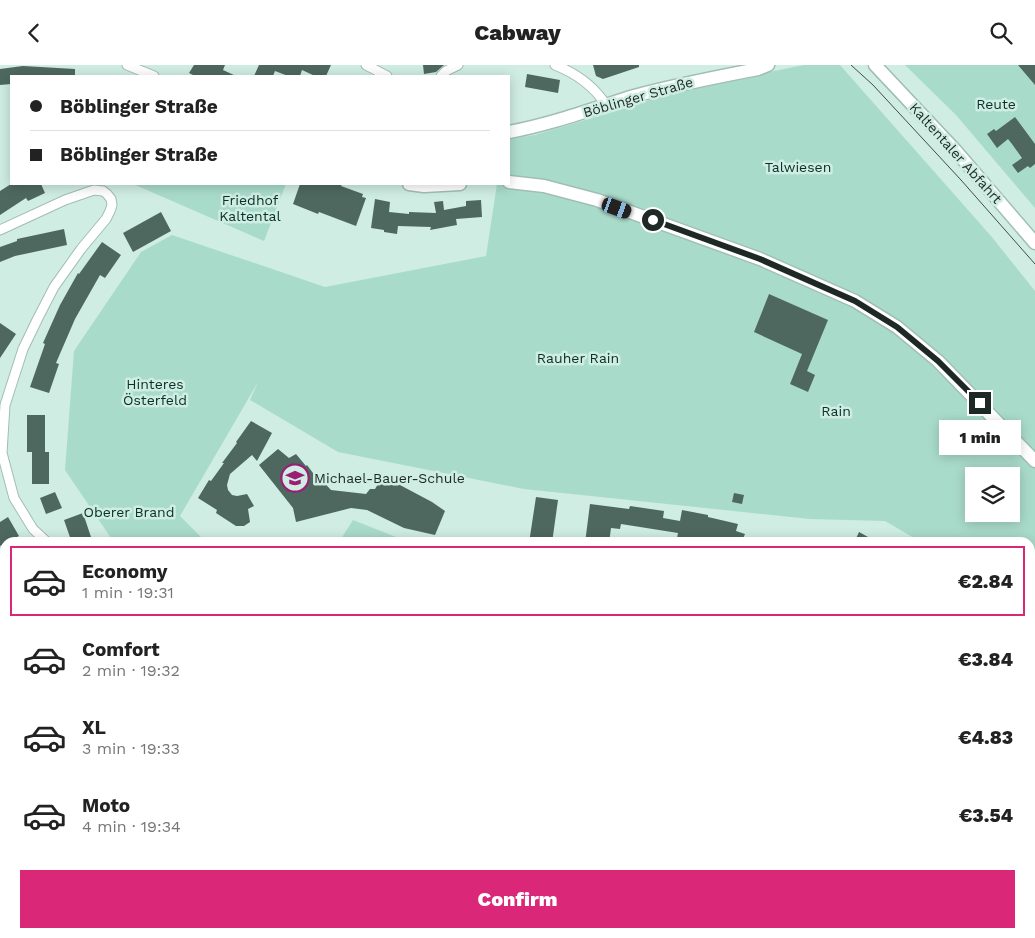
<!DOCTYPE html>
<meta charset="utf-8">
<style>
body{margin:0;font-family:"Work Sans",sans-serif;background:#f6f6f6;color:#222;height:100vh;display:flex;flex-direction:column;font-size:19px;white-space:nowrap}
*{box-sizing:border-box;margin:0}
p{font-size:16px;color:#767676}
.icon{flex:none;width:28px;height:28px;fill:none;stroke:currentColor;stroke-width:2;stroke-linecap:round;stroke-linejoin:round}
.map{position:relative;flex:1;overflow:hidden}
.sheet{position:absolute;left:0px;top:472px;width:1035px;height:401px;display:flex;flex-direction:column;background:#fff;border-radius:15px 15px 0 0;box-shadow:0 2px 12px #0003}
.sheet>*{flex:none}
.top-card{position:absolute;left:10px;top:10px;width:500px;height:110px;border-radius:0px;box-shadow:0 2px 12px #0003;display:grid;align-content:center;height:110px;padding:0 20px;background:#fff}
.fabs{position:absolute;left:965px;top:402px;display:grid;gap:10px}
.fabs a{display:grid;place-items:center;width:55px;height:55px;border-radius:0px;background:#fff;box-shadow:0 2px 12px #0003;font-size:25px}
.end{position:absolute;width:22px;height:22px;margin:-11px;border:6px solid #1e2926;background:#fff;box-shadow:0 0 0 2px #fff}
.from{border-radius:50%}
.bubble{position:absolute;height:35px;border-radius:0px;background:#fff;box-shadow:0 2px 12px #0003;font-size:16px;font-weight:800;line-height:35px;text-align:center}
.car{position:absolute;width:15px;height:30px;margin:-15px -8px;border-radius:6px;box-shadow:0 0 4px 1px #0007;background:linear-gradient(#222 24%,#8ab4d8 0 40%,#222 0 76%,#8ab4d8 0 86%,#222 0)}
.top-card b{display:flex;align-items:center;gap:18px;height:48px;font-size:19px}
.top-card b+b{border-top:1px solid #e0e0e0}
.top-card i{width:12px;height:12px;background:#222}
ul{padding:9px 0 0;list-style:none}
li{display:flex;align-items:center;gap:15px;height:70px;margin:0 10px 8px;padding:0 10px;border:2px solid transparent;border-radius:0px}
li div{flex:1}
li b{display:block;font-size:19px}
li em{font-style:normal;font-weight:800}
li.current{border-color:#db2777}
li>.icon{width:45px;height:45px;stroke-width:1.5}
.primary-button{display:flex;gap:10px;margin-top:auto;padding:10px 20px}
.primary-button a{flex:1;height:58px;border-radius:0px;background:#db2777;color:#fff;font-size:20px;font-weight:800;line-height:58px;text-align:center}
header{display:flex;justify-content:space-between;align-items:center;height:65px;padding:0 20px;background:#fff;font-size:22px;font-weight:800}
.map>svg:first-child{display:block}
.green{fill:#a9dbcb;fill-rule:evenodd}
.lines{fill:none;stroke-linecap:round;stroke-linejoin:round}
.stream{stroke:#6fc4ac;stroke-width:3}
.building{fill:#4e6860}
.street-casing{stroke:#a1beb5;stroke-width:11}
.secondary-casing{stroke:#a1beb5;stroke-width:15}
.street{stroke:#fff;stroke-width:9}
.secondary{stroke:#fff;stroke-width:12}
.tram{stroke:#404e4a;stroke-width:1}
.rail{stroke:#404e4a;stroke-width:3}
.street-bridge-casing{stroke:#a1beb5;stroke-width:11;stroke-linecap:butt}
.street-bridge{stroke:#fff;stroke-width:9}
.route{stroke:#1e2926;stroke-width:6}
.labels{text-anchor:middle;stroke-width:5;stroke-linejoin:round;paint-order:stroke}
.street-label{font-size:14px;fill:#1e2926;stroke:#cfede3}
.park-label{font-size:14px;fill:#073127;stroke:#cfede3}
.poi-label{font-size:14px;fill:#1e2926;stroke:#cfede3;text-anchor:start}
</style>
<header><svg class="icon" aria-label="back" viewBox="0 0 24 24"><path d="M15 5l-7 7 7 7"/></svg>Cabway<svg class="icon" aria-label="search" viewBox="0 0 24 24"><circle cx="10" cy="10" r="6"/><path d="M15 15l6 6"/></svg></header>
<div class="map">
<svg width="1035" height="873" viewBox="0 0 1035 873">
<rect width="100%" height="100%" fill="#cfede3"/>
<!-- green -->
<path class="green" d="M804,0H840L991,171L1035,226V544L1030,541V478L921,477L885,456L810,454L524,424L338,387L250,335L258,317L180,451L206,477H113V476L65,405L74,286L141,187L172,170L325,222L486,191L497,119H509V74L535,70L609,48L677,26L734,12L769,7ZM974,411H1011V449H974Z
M905,0H1035V143L956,50Z
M133,119H286L264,176Z
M353,455L401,474L427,477H339Z
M1035,638V784L1030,780V645Z
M153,869H602L607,873H154Z"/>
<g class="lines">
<!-- stream -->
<path class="stream" d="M0,839L5,843
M27,869L29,873"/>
</g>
<!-- building -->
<path class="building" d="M194,0H225L223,5L236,11H195L189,8Z
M259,0H331L326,11H315L302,5L300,11H288L275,6L273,11H254Z
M423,0H444L436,7L424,9Z
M593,0H639V2L603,14L596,11Z
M1018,0H1035V20Z
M23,1L75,4V11H11V19L0,20V4Z
M527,9L560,15L558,28L525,22Z
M1015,52L1035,79V99L1030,103L1028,101L1018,108L1012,100L1022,93L1012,79L1008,74L997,83L987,69L994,64L996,66Z
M11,119H41L45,128L28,136L26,133L0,150V126Z
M300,119H342L341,121L363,129L362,132L366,133L356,161L319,147L318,149L293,139Z
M375,134L390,137L389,147L409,149V147L436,148L434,137L443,136L444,145L466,141V136L481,135L482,152L456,154L457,160L430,165L431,162L398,161L397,169L384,167V165L371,163Z
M161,147L171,166L133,187L123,168Z
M64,164L67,180L15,191L0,197V182L17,176V174Z
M102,177L121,190L105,213L100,210L75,254L56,298L59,299L49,328L30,322L45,279L43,278L60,240L78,208L79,209Z
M769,229L828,255L807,306L815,310L808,327L790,319L802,289L754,267Z
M0,258L16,269L0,293Z
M27,350H45V387H49V419H32V387H27Z
M251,356L272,368L257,396L252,390L230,409L227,420L228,425L232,430L237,431L247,429L254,441L248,444L250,457L244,461H236L216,448L217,445L198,433L209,415L211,416L224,398H222L237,378L236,377Z
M278,384L289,393L296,389L306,401L307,400L316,412L318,411L331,425L366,429L370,424H375L383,411L432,437L445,446L435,470L404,463L367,445L351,443L296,457L293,443L259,400Z
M55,427L62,443L46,449L40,433Z
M734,428L744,430L742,439L732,437Z
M536,432L558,435L552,478H529Z
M590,439L629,444L630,441L664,446L663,453L680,456L682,445L708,450V452L738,459L736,466L745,469L742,476L738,475V478H676L678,468L621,459L620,464L611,463L609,478H585Z
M83,448L93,478H72L64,455Z
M8,452L19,471L0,481V457Z
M859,467L879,478H854Z"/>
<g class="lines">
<!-- street casing -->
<g class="street-casing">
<path id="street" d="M127,0L154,11
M366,0L387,11
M555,0C575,8 594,21 606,40
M441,11L446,6L458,0
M0,165L65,135L94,125L103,126L107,129L111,134L112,140L110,146L106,154L81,184L54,222L38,253L23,284L5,340L2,388L14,433L33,464L48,478
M1030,593L1033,594L1030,599
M0,598L5,604
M0,778L5,785
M70,869L72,873
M748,873L750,869"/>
</g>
<!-- secondary casing -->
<g class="secondary-casing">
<path id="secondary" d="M875,0L955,85L1035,178
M509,67C552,59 592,44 634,31C675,20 716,12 758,4L768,0
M509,117L544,121L597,135L760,194L855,236L897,262L938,296L1035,396
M409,119L424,121L460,119"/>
</g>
<!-- street -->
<use href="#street" class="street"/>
<!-- secondary -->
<use href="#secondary" class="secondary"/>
<!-- tram -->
<path class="tram" d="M851,0L873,20L961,115L1035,199"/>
<!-- rail -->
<path class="rail" d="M1030,826L1035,822
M1030,855L1035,852
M971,873L976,869
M982,873L987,869
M997,873L1002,869
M1007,873L1012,869"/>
<!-- street-bridge casing -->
<g class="street-bridge-casing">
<path id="street-bridge" d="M1006,869L1009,873"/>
</g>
<!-- street-bridge -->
<use href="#street-bridge" class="street-bridge"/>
</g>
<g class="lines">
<!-- route -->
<path class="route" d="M653,155L760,194L855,236L897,262L938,296L980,338"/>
</g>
<!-- icons -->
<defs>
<g id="school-ring" transform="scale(1.4375)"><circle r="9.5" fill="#cfede3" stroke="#9b1e74" stroke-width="1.5"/><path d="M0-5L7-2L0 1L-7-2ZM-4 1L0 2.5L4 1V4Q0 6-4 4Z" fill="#9b1e74"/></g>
</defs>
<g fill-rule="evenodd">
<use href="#school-ring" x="295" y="413"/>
</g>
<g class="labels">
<!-- street labels -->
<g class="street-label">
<text transform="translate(638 32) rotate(-16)" y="5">Böblinger Straße</text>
<text transform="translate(956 88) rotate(48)" y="5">Kaltentaler Abfahrt</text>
</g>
<!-- park labels -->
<g class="park-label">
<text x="996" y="44">Reute</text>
<text x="798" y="107">Talwiesen</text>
<text x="250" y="140">Friedhof<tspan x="250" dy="16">Kaltental</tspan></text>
<text x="578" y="298">Rauher Rain</text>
<text x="155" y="324">Hinteres<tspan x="155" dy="16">Österfeld</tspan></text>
<text x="836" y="351">Rain</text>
<text x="129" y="452">Oberer Brand</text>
</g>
<!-- poi labels -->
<g class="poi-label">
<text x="314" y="418">Michael-Bauer-Schule</text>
</g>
</g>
</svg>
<div class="fabs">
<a><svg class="icon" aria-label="layers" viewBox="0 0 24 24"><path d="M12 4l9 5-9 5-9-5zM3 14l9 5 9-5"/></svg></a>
</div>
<i class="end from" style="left:653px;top:155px"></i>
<i class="end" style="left:980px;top:338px"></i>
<div class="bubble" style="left:939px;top:355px;width:82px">1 min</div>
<i class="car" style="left:617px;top:143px;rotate:110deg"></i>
<div class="top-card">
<b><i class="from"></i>Böblinger Straße</b>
<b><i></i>Böblinger Straße</b>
</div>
<section class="sheet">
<ul>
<li class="current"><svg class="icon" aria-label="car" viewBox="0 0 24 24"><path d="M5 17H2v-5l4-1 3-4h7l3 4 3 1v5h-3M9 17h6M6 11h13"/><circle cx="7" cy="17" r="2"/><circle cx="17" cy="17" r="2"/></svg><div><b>Economy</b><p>1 min · 19:31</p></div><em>€2.84</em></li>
<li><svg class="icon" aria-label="car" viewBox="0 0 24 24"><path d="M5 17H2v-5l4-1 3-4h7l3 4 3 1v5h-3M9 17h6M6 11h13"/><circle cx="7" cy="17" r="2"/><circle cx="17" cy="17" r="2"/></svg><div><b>Comfort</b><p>2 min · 19:32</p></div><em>€3.84</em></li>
<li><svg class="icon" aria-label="car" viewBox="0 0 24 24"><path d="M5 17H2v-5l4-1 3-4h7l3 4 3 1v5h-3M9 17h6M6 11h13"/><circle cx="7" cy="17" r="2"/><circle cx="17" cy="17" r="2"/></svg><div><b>XL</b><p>3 min · 19:33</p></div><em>€4.83</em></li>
<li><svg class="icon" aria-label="car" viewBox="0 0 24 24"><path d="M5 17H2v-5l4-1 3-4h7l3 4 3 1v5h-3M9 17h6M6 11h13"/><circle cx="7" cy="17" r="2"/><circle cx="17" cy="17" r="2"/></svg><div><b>Moto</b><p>4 min · 19:34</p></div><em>€3.54</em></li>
</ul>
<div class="primary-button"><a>Confirm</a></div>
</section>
</div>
